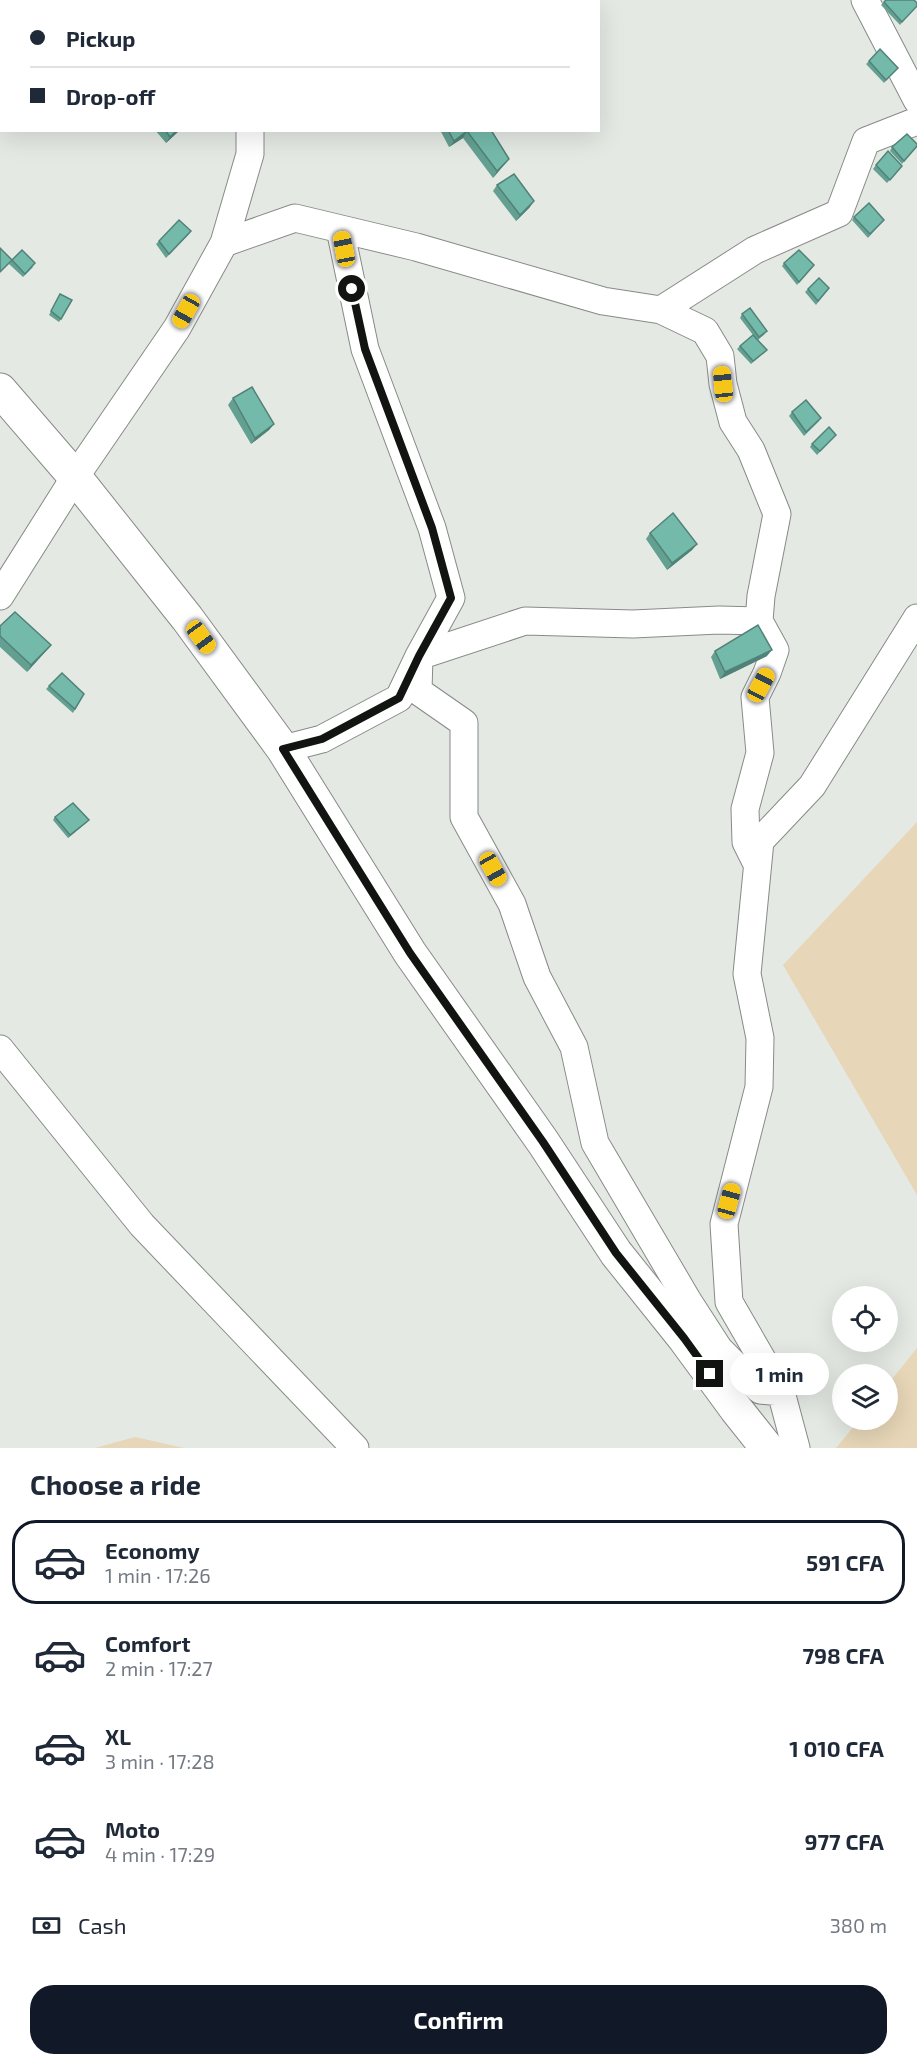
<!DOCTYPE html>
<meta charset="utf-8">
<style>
body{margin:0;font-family:"Exo 2",sans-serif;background:#f2f2f3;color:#1f2937;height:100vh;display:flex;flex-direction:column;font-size:22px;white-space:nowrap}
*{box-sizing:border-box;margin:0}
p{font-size:20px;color:#747a83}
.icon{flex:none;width:33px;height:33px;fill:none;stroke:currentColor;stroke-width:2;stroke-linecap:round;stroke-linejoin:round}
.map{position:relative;height:1448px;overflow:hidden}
.panel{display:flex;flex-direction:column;background:#fff;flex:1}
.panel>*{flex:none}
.hud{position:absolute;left:0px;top:0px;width:600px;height:132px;box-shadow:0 6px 24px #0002;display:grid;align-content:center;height:132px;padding:0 30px;background:#fff}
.controls{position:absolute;left:832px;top:1286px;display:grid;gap:12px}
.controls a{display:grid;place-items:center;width:66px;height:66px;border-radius:50%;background:#fff;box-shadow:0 6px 24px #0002;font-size:30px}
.end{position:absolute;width:27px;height:27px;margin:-14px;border:8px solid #121412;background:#fff;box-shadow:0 0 0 3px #fff}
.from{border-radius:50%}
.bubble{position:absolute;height:42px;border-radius:21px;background:#fff;box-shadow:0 6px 24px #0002;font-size:20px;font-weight:700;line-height:42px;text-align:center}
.car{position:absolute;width:18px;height:36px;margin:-18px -9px;border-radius:8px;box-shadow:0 0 4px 2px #0007;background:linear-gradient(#f5c518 24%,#345 0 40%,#f5c518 0 76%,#345 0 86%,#f5c518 0)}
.hud b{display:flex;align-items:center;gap:21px;height:57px;font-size:22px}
.hud b+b{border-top:2px solid #e0e1e3}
.hud i{width:15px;height:15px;background:#1f2937}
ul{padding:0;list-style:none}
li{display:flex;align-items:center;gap:18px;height:84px;margin:0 12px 9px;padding:0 18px;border:3px solid transparent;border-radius:24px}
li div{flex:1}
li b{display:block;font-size:22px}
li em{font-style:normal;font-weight:700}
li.active{border-color:#111827}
li>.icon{width:54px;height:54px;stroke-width:1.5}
h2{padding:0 30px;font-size:27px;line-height:72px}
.pay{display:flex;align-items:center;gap:15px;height:66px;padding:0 30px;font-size:22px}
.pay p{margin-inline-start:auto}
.cta{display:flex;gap:12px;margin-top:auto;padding:12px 30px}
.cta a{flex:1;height:69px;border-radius:24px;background:#111827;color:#fff;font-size:24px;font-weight:700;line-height:69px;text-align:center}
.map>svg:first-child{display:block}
.green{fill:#e7d6b7}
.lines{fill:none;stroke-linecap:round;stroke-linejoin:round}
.minor-casing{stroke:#878b87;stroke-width:29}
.secondary-casing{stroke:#878b87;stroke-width:35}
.minor{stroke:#fff;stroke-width:27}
.secondary{stroke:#fff;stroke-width:33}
.wall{fill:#64a092}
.shaded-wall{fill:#518277}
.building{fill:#74baaa;stroke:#518277;stroke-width:1.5}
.route{stroke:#121412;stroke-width:8}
</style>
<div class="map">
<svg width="917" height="1448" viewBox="0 0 917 1448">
<rect width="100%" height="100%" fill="#e4e9e4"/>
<!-- green -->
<path class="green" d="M917,822V1195L783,965Z
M917,1348V1448H836L860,1419H888V1384Z
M135,1437L184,1448H95Z"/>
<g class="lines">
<!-- minor casing -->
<g class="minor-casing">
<path id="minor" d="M865,0L917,100
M253,2V0
M340,229L365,349L432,528L451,598L419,656L418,691L464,723V817L512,904L537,977L574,1047L595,1143L688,1301L719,1349L760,1390L781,1392
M224,243L295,218L416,247L603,301L661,310L755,250L839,213L866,141L917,121
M661,310L705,331L720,356L723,384L733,422L751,450L777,514L761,596L759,621L775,650L767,673L755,697L760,753L745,809L746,842L756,862
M0,596L75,477L177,328L224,243L250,154V130
M283,749L322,739L399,698L419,656L525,621L633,624L719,620L759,621
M0,1049L142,1225L355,1448
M796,1448L781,1392L729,1302L724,1224L759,1087L760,1038L747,974L760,841L812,786L917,618"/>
</g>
<!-- secondary casing -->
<g class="secondary-casing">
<path id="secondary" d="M0,390L75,477L187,618L283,749L410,953L543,1142L616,1253L684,1338L736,1409L767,1448"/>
</g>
<!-- minor -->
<use href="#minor" class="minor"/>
<!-- secondary -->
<use href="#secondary" class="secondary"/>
</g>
<!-- wall -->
<path class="wall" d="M884,2L917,3L900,25L881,5Z
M869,61L895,71L884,83L866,64Z
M155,130H180L166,143Z
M440,130H491L509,159L504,165L493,178L463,138L449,147Z
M917,144L902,164L890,151L892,147Z
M876,165L900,169L887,183L873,169Z
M497,185L530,207L516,221L493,191Z
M854,217L884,220L868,238L852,220Z
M189,234L166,258L156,244L159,241Z
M12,260L33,267L23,277L9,264Z
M784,263L814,265L797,285L782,266Z
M829,288L816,305L805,292L808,289Z
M60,294L61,319L59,322L49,315Z
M742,314L765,334L758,340L764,353L751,364L737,349L740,346L753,335L740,318Z
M233,398L274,424L269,430L251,444L228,405Z
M792,412L819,421L804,436L789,416Z
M836,435L817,455L810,447L812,444Z
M650,533L697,544L692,550L667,570L646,539Z
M0,626L51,645L46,651L27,672L0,647Z
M715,651L767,656L720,679L711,657Z
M49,686L84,694L73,713L46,689Z
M55,817L89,820L86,823L68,838L53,820Z"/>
<!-- shaded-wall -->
<path class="shaded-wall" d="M177,130H180L166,143L170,137Z
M467,131L463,138L449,147L454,141Z
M509,159L504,165L493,178L497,171Z
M534,201L530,207L516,221L520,215Z
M274,424L269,430L251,444L255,438Z
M697,544L692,550L667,570L672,563Z
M51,645L46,651L27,672L31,665Z
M772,650L767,656L720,679L725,672Z
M89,820L86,823L68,838L70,835Z"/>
<!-- building -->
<path class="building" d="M339,0H363L361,2H337Z
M886,0H914L917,3V6L902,22L884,2Z
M880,49L898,68L886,80L869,61Z
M165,130H177L170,137Z
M448,130H491L509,159L497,171L467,131L454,141Z
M907,134L917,144V146L904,161L892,147Z
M888,151L902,166L890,180L876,165Z
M514,174L534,201L520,215L497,185Z
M869,203L884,220L870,234L854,217Z
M179,220L191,231L169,254L159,241Z
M0,248L12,260L0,272Z
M22,250L35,263L25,274L12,260Z
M799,250L814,265L799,282L784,263Z
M819,278L829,288L818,301L808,289Z
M60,294L72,300L61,319L51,311Z
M750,308L767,331L759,337L742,314Z
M753,335L767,350L753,361L740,346Z
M252,387L274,424L255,438L233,398Z
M806,400L821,418L806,432L792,412Z
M829,427L836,435L820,451L812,444Z
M673,513L697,544L672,563L650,533Z
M15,612L51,645L31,665L0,636V626Z
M758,625L772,650L725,672L715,651Z
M62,673L84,694L75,709L49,686Z
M73,803L89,820L70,835L55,817Z"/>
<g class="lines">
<!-- route -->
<path class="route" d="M352,289L365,349L432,528L451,598L419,656L399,698L322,739L283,749L410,953L543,1142L616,1253L684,1338L710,1374"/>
</g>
</svg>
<div class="controls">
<a><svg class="icon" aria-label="locate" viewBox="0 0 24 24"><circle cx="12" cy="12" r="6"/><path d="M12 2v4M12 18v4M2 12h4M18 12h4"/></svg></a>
<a><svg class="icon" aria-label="layers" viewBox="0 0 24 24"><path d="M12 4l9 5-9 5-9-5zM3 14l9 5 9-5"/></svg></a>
</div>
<i class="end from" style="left:352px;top:289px"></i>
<i class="end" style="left:710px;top:1374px"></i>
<div class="bubble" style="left:730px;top:1353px;width:99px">1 min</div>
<i class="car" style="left:344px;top:249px;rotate:349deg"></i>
<i class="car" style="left:186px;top:311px;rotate:209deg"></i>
<i class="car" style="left:723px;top:384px;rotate:354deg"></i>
<i class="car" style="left:201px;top:637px;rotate:144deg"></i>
<i class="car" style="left:761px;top:685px;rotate:28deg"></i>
<i class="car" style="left:493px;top:869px;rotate:151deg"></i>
<i class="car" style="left:729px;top:1201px;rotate:15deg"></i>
<div class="hud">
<b><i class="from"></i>Pickup</b>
<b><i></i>Drop-off</b>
</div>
</div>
<section class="panel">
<h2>Choose a ride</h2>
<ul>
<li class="active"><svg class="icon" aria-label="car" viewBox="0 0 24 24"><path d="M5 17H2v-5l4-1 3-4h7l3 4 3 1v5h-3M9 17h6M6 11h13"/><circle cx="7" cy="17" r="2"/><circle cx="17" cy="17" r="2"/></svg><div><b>Economy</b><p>1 min · 17:26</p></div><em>591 CFA</em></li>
<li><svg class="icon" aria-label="car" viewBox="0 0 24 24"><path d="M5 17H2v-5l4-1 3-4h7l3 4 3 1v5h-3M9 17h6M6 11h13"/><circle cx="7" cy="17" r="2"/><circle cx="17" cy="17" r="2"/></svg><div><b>Comfort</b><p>2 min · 17:27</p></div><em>798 CFA</em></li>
<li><svg class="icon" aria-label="car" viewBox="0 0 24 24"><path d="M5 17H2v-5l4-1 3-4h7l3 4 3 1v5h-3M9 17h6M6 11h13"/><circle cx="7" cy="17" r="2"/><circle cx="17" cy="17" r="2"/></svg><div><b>XL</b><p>3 min · 17:28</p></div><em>1 010 CFA</em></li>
<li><svg class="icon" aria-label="car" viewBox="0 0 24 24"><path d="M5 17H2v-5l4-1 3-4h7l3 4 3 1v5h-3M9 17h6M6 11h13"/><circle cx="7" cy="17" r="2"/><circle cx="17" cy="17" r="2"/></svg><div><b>Moto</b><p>4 min · 17:29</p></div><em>977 CFA</em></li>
</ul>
<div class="pay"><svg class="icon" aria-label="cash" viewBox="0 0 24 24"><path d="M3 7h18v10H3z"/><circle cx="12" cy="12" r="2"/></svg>Cash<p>380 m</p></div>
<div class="cta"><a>Confirm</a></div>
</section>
